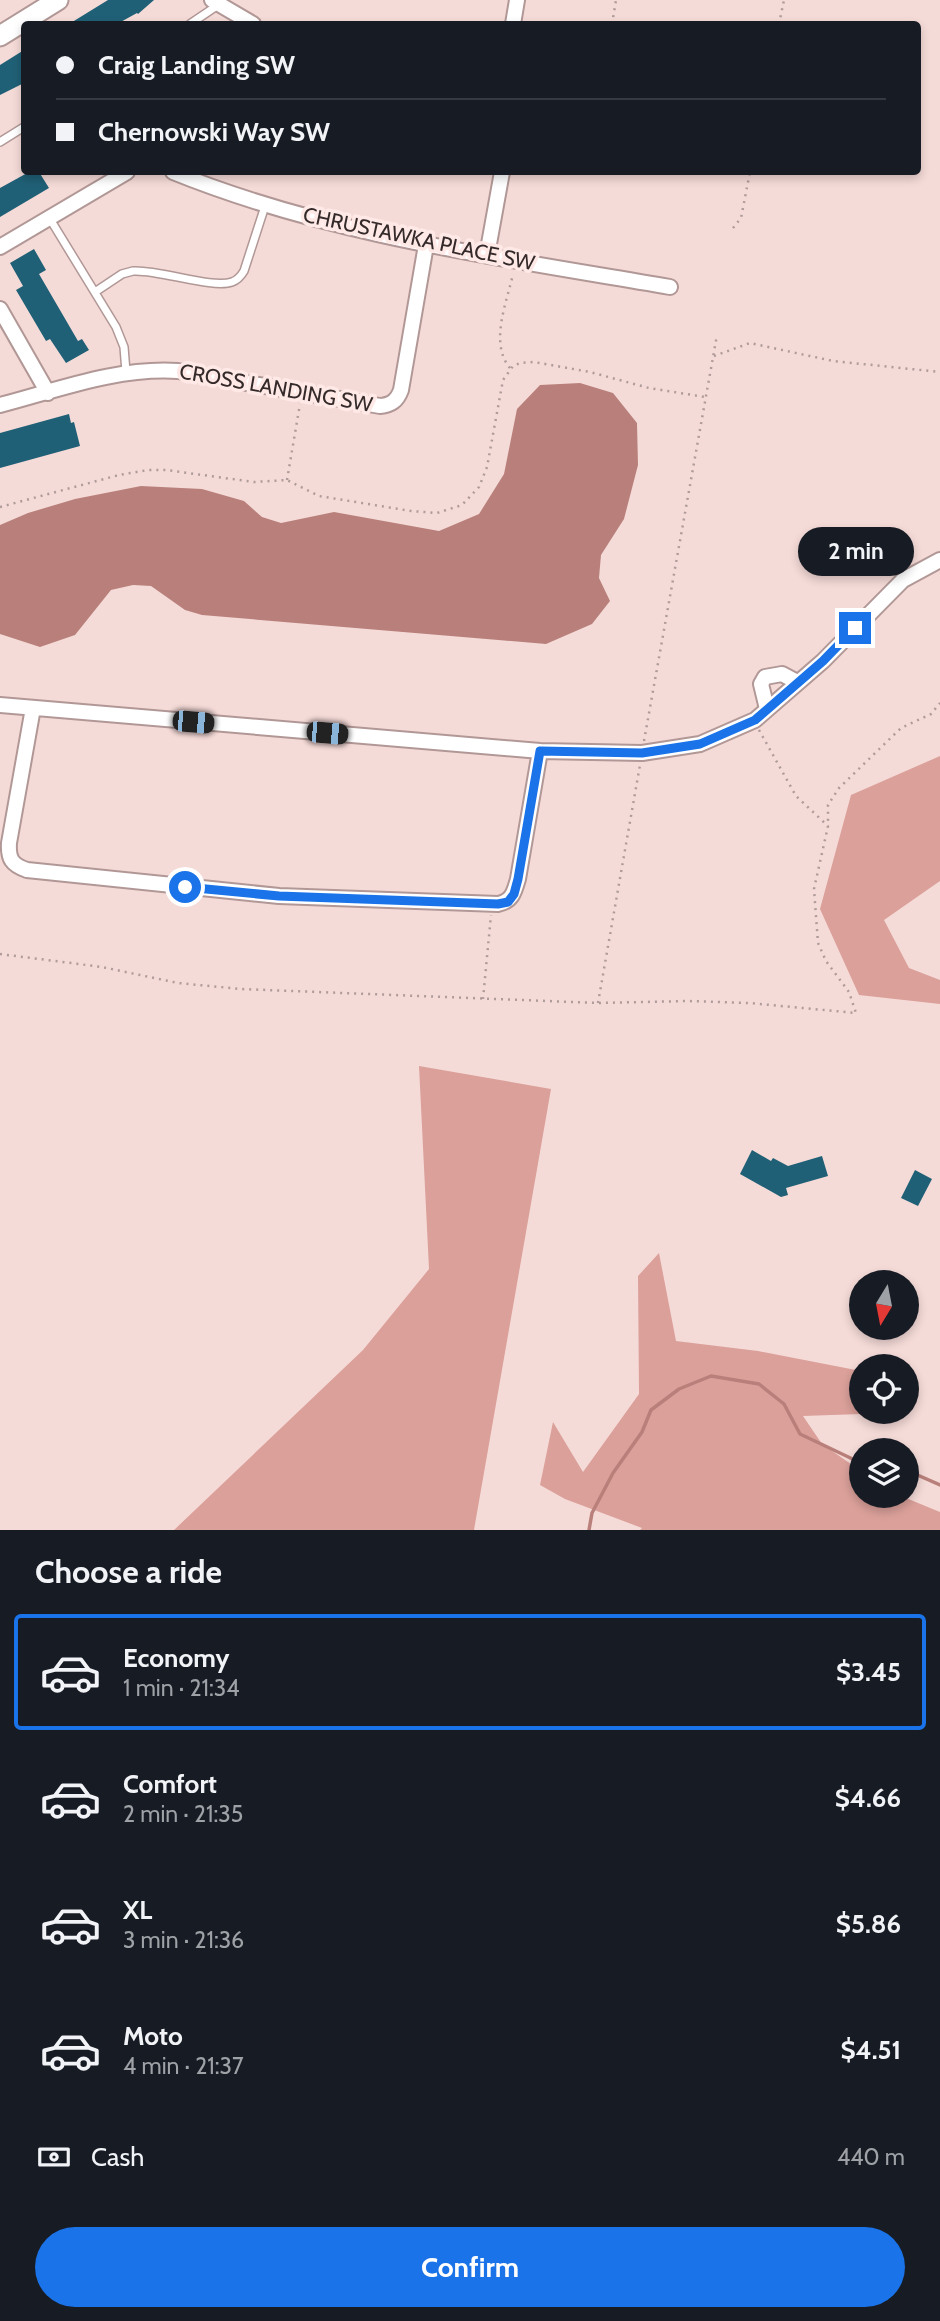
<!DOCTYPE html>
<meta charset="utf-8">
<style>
body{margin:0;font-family:Cabin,sans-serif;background:#20242c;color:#f1f3f6;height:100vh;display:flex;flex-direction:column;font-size:26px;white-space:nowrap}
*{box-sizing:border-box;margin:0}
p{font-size:23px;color:#9ea1a6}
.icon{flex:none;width:38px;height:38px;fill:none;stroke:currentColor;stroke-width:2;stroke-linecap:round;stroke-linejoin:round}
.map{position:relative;height:1530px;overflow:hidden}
.panel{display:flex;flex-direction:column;background:#171b24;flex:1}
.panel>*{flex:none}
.guide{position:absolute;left:21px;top:21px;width:900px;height:154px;border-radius:7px;box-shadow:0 4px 10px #0003;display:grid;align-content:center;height:154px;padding:0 35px;background:#171b24}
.needle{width:46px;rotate:190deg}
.tools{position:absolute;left:849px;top:1270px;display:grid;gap:14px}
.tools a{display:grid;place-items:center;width:70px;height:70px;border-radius:50%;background:#171b24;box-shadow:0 4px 10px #0003;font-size:35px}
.end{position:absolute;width:32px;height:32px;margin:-16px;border:9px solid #1a73e8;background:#fff;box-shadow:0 0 0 4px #fff}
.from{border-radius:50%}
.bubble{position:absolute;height:49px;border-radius:24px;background:#171b24;box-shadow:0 4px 10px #0003;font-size:23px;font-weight:700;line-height:49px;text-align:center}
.car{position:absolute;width:21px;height:42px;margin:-21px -10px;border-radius:9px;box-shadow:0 0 5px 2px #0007;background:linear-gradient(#222 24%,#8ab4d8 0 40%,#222 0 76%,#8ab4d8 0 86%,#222 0)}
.guide b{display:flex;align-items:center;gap:24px;height:66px;font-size:26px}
.guide b+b{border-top:2px solid #363941}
.guide i{width:18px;height:18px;background:#f1f3f6}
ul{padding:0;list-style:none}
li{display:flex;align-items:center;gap:21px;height:116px;margin:0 14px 10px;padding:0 21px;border:4px solid transparent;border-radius:7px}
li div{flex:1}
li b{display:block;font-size:26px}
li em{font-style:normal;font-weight:700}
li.active{border-color:#1a73e8}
li>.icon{width:63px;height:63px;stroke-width:1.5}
h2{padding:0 35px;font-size:32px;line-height:84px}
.pay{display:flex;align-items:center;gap:18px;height:77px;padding:0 35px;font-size:26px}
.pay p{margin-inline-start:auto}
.button{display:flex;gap:14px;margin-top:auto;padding:14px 35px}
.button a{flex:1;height:80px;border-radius:42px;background:#1a73e8;color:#fff;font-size:28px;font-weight:700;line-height:80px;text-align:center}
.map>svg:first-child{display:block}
.green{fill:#dba09a}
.water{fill:#b9807b}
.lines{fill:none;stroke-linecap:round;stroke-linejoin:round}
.stream{stroke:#b9807b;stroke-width:3.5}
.building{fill:#206076}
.lane-casing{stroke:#b19896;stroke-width:10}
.street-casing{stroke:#b19896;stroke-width:18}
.secondary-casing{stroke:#b19896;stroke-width:23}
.path{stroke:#af9b99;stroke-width:2.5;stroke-dasharray:2 5;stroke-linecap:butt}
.lane{stroke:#fff;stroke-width:7}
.street{stroke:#fff;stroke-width:14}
.secondary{stroke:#fff;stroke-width:19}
.route{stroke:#1a73e8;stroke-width:9}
.labels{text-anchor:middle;stroke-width:7;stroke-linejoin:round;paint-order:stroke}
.street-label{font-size:21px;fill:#332a29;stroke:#ffe9e7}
</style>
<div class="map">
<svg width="940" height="1530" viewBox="0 0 940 1530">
<rect width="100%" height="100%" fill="#f5dbd8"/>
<!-- green -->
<path class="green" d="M940,756V881L884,920L909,968L940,980V1004L859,995L820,909L851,795Z
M419,1066L551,1089L474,1530H174L363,1350L429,1269Z
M659,1253L676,1341L758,1351L861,1371V1412L890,1413L803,1416L822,1444L861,1471V1496H901L940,1512V1530H640L642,1528L565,1499L540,1485L553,1422L583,1472L639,1394L638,1276Z"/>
<!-- water -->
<path class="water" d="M580,383L613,393L637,423L638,465L624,519L601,555L599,578L610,601L592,624L546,644L202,615L185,610L151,586L133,585L111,590L75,635L40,647L0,634V525L28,513L75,499L141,486L202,489L244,501L262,517L281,523L334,512L439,531L479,514L504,474L517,409L540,385Z"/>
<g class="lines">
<!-- stream -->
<path class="stream" d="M906,1470L940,1485
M589,1530L592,1513L613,1473L642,1432L651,1410L679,1389L711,1376L759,1384L784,1404L800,1434L861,1463"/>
</g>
<!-- building -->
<path class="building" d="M108,0H154L138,14L137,13L117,24H69Z
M24,50V83L0,95V65Z
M29,172H39L49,188L0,217V188Z
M34,249L46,270L39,274L78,341L82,339L89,350L66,363L50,339L46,341L16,290L23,286L10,263Z
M69,414L71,423L74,422L80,446L0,468V433Z
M752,1150L771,1161L773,1158L788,1166L822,1156L828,1176L786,1188L788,1195L781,1197L740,1174Z
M915,1170L932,1179L918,1206L901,1198Z"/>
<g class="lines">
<!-- lane casing -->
<g class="lane-casing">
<path id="lane" d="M190,24L221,3
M0,142L24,127
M50,219L116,327L124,347L126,372
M95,292L122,274L133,271C158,269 212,289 232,282C238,280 241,276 244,271L265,206"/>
</g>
<!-- street casing -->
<g class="street-casing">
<path id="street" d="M212,0L253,24
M513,24L517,0
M173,172C331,236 502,258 670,287
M0,247L127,172
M487,255L502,172
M0,309L48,393
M0,405C58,390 117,367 178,371L380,406C391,405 397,401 401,390L426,245
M0,705L540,751L642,753L700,744L755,720L823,661L903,580L940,560
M33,708L9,843C8,859 12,865 27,870L279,896L498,904C512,901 514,893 518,879L540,751
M767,709L761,684L765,677L782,674L797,682"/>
</g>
<!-- secondary casing -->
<g class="secondary-casing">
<path id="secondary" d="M0,36L58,0"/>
</g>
<!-- path -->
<path class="path" d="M612,24L616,0
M779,24L784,0
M733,228L741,218L750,172
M714,356L750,343L833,361L940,372
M510,368C489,343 507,302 513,274
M287,480L300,404
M0,507L119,475L148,470H166L254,482L287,480L319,496L411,511L437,513L462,505L479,487L487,467L503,380L513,366L520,363L534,362L590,372L649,388L705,397
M759,730L796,796L828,826
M644,741L717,335
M0,954L102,967L178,983L241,989L598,1003L688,1001L749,1003L856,1013L849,992L826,961L818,943L814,889L828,826V805L839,788L901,728L931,714L940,703
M483,999L491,915
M598,1003L640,765"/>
<!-- lane -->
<use href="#lane" class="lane"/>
<!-- street -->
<use href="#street" class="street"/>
<!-- secondary -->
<use href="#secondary" class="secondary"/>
</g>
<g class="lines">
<!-- route -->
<path class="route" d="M185,887L279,896L498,904L508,902L514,894L518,879L540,751L642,753L700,744L755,720L823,661L855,628"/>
</g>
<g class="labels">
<!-- street labels -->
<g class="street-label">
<text transform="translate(419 239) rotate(12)" y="7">CHRUSTAWKA PLACE SW</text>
<text transform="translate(276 388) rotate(10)" y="7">CROSS LANDING SW</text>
</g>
</g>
</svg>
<div class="tools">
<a><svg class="needle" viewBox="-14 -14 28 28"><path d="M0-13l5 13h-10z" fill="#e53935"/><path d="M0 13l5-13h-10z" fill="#9ea1a6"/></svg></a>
<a><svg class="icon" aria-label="locate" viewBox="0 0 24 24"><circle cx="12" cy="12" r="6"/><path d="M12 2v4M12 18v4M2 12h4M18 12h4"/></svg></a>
<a><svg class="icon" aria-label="layers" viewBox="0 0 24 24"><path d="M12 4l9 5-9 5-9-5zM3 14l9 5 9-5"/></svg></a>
</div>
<i class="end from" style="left:185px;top:887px"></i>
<i class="end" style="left:855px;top:628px"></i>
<div class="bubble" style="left:798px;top:527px;width:116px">2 min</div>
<i class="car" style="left:193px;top:722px;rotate:95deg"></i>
<i class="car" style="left:327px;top:733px;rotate:95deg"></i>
<div class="guide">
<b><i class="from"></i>Craig Landing SW</b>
<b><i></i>Chernowski Way SW</b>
</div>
</div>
<section class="panel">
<h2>Choose a ride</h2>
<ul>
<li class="active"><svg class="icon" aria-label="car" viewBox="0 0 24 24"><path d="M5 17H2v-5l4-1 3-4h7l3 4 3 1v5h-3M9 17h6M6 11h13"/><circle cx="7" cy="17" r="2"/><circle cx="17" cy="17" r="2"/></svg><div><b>Economy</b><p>1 min · 21:34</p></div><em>$3.45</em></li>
<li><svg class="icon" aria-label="car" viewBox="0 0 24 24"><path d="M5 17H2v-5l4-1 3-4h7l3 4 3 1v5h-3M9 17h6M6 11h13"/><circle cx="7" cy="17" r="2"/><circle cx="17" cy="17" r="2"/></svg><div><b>Comfort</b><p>2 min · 21:35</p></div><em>$4.66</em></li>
<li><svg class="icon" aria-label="car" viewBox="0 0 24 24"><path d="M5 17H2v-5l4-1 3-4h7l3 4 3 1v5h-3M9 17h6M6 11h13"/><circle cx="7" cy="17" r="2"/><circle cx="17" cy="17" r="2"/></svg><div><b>XL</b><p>3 min · 21:36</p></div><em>$5.86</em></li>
<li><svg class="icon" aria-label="car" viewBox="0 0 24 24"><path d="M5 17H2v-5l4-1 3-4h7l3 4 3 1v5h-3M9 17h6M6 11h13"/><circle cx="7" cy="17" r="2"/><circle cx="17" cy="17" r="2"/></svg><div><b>Moto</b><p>4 min · 21:37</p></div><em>$4.51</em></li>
</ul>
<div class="pay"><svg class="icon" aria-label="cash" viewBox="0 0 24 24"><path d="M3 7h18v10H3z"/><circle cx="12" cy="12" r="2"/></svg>Cash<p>440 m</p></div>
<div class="button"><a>Confirm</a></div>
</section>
